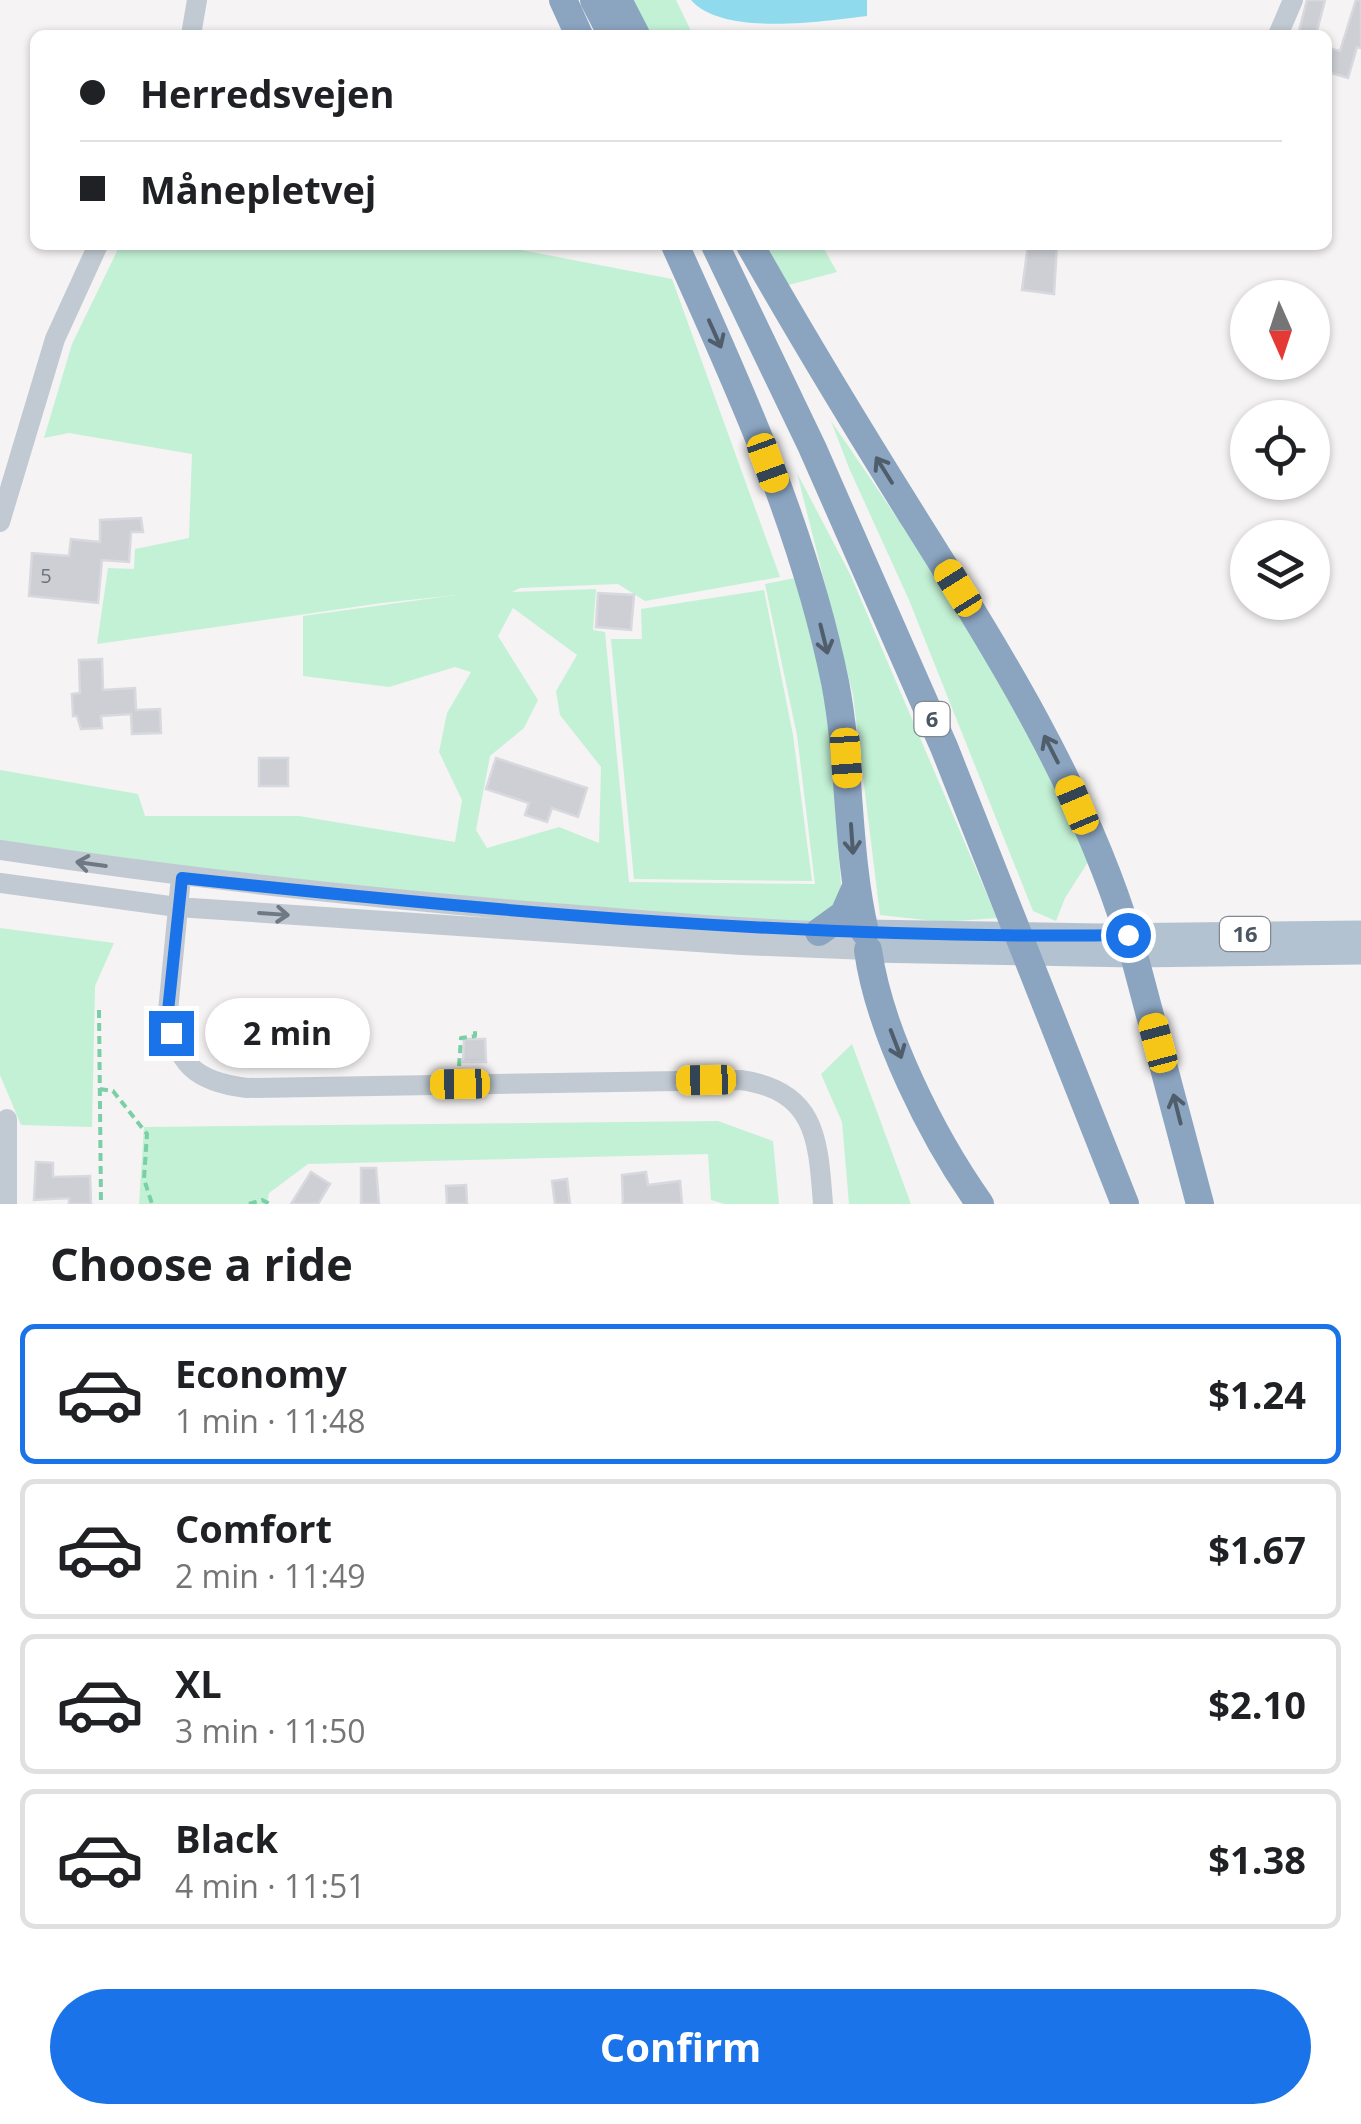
<!DOCTYPE html>
<meta charset="utf-8">
<style>
body{margin:0;font-family:"Open Sans",sans-serif;background:#f2f2f2;color:#202124;height:100vh;display:flex;flex-direction:column;font-size:38px;white-space:nowrap}
*{box-sizing:border-box;margin:0}
p{font-size:32px;color:#757577}
.icon{flex:none;width:55px;height:55px;fill:none;stroke:currentColor;stroke-width:2;stroke-linecap:round;stroke-linejoin:round}
.map{position:relative;height:1204px;overflow:hidden}
.panel{display:flex;flex-direction:column;background:#fff;flex:1}
.panel>*{flex:none}
.top-card{position:absolute;left:30px;top:30px;width:1302px;height:220px;border-radius:15px;box-shadow:0 2px 8px #0004;display:grid;align-content:center;height:220px;padding:0 50px;background:#fff}
.needle{width:65px;rotate:177deg}
.fabs{position:absolute;left:1230px;top:280px;display:grid;gap:20px}
.fabs a{display:grid;place-items:center;width:100px;height:100px;border-radius:50%;background:#fff;box-shadow:0 2px 8px #0004;font-size:50px}
.end{position:absolute;width:45px;height:45px;margin:-22px;border:12px solid #1a73e8;background:#fff;box-shadow:0 0 0 5px #fff}
.from{border-radius:50%}
.bubble{position:absolute;height:70px;border-radius:35px;background:#fff;box-shadow:0 2px 8px #0004;font-size:32px;font-weight:700;line-height:70px;text-align:center}
.car{position:absolute;width:30px;height:60px;margin:-30px -15px;border-radius:12px;box-shadow:0 0 8px 2px #0007;background:linear-gradient(#f5c518 24%,#345 0 40%,#f5c518 0 76%,#345 0 86%,#f5c518 0)}
.top-card b{display:flex;align-items:center;gap:35px;height:95px;font-size:38px}
.top-card b+b{border-top:2px solid #e0e0e0}
.top-card i{width:25px;height:25px;background:#202124}
ul{padding:0;list-style:none}
li{display:flex;align-items:center;gap:30px;height:140px;margin:0 20px 15px;padding:0 30px;border:5px solid #e0e0e0;border-radius:15px}
li div{flex:1}
li b{display:block;font-size:38px}
li em{font-style:normal;font-weight:700}
li.current{border-color:#1a73e8}
li>.icon{width:90px;height:90px;stroke-width:1.5}
h2{padding:0 50px;font-size:45px;line-height:120px}
.primary-button{display:flex;gap:20px;margin-top:auto;padding:20px 50px}
.primary-button a{flex:1;height:115px;border-radius:60px;background:#1a73e8;color:#fff;font-size:40px;font-weight:700;line-height:115px;text-align:center}
.map>svg:first-child{display:block}
.green{fill:#c3f1d5;fill-rule:evenodd}
.water{fill:#90daee}
.building{fill:#cdcfd5;stroke:#d7d9de;stroke-width:2.5}
.lines{fill:none;stroke-linecap:round;stroke-linejoin:round}
.path{stroke:#7ad0a6;stroke-width:4;stroke-dasharray:8 5;stroke-linecap:butt}
.minor{stroke:#c1cad2;stroke-width:20}
.major{stroke:#b3c2d1;stroke-width:25}
.highway{stroke:#8ba5c1;stroke-width:28}
.oneway{stroke:#505e6b}
.oneway2{stroke:#6e7983}
.route{stroke:#1a73e8;stroke-width:12}
.labels{text-anchor:middle;stroke-width:8;stroke-linejoin:round;paint-order:stroke}
.number-label{font-size:20px;fill:#6b747e}
.shield{fill:#fff;stroke:#808990;stroke-width:2.5}
.shield-label{font-size:22px;font-weight:bold;fill:#4a5661}
</style>
<div class="map">
<svg width="1361" height="1204" viewBox="0 0 1361 1204">
<rect width="100%" height="100%" fill="#f5f3f3"/>
<!-- green -->
<path class="green" d="M624,0H676L693,35H643Z
M120,245H495L672,279L780,577L645,601L618,584L520,588L512,592L596,589L593,630L605,632L629,882L815,884L797,735L765,584L800,577L828,707L841,885C831,927 810,922 773,924L297,881L0,841V770L138,794L145,816H299L455,842L462,800L439,752L447,713L471,672L455,667L389,687L303,676V616L456,595L382,603L97,644L108,568L134,569L135,549L189,538L192,454L69,433L44,438L72,344ZM513,608L577,655L556,691L560,715L601,767L599,843L559,827L487,848L476,830L490,756L524,728L538,700L498,636Z
M758,245H822L837,272L781,287Z
M831,421C905,528 977,636 1038,751C1057,786 1071,825 1088,862L1065,898L1056,921L1033,911L909,600L849,468Z
M797,473L850,574L997,918L943,922L880,915L853,695Z
M764,590L793,735L812,881L634,879L611,639H642L641,609Z
M0,928L114,943L95,986L92,1127L21,1125L0,1075Z
M852,1044L911,1204H849L842,1122L821,1074Z
M718,1121L773,1141L779,1204H725L711,1200L708,1154L308,1164L269,1193L267,1204H139L144,1127Z"/>
<!-- water -->
<path class="water" d="M691,0H867V16C824,21 723,37 691,0Z"/>
<!-- building -->
<path class="building" d="M1307,0H1325L1316,35H1298Z
M1356,0H1361V48L1357,47L1348,78L1328,72V48L1340,51Z
M1028,245H1057L1054,294L1022,290Z
M141,518L143,532H131L129,562L102,560L98,603L29,596L32,553L69,556L71,539L100,542V520Z
M598,593L634,595L631,630L596,627Z
M102,659L103,690L135,688L136,710L160,709L161,733L132,734L131,714L101,716L102,728L81,729L77,716H73L72,694L80,693L79,660Z
M259,758H288V786H259Z
M496,758L587,788L578,817L552,808L547,822L525,815L529,803L486,789Z
M464,1039H485L486,1062H463Z
M36,1162L53,1163V1177L90,1176L91,1204H69V1198L34,1200Z
M361,1168H376L379,1204H361Z
M311,1172L330,1184L318,1204H291Z
M646,1172L648,1185L680,1181L682,1204H623L622,1175Z
M567,1179L570,1204H555L552,1181Z
M466,1185L467,1204H447L446,1186Z"/>
<g class="lines">
<!-- path -->
<path class="path" d="M99,1010L101,1204
M459,1066L461,1038L475,1036V1028
M100,1089L113,1091L147,1134L144,1179L152,1204
M249,1204L262,1200L270,1204"/>
<!-- minor -->
<path class="minor" d="M191,35L197,0
M1278,35L1293,0
M0,522L55,339L98,245
M0,850C184,878 368,898 553,913C657,921 761,931 865,932
M181,877L168,1011C175,1063 195,1082 247,1088L741,1080C817,1091 818,1140 823,1204
M0,883L177,907L742,945L868,950
M7,1119V1204"/>
<!-- major -->
<path class="major" d="M1361,933L1098,936L865,932L868,950L1134,955L1361,952"/>
<!-- highway -->
<path class="highway" d="M563,0L579,35
M594,0L612,35
M618,0L636,35
M675,245C739,386 804,530 835,682C851,765 846,850 865,932
M715,245L812,447L944,747L1125,1204
M750,245C801,335 855,424 910,512C995,647 1081,782 1128,935
M819,932L844,914L855,889
M868,950C879,1031 933,1138 980,1204
M1134,955L1200,1204"/>
</g>
<!-- one-way arrows -->
<defs><path id="oneway-shaft" d="M-6 0H5M1.5-3L5.5 0L1.5 3" fill="none" stroke-width="1.6" stroke-linecap="round" stroke-linejoin="round" transform="scale(2.5)"/></defs>
<g class="oneway">
<use href="#oneway-shaft" transform="translate(715 334) rotate(66)"/>
<use href="#oneway-shaft" transform="translate(884 470) rotate(-122)"/>
<use href="#oneway-shaft" transform="translate(824 639) rotate(76)"/>
<use href="#oneway-shaft" transform="translate(1051 749) rotate(-117)"/>
<use href="#oneway-shaft" transform="translate(852 839) rotate(86)"/>
<use href="#oneway-shaft" transform="translate(896 1044) rotate(69)"/>
<use href="#oneway-shaft" transform="translate(1177 1109) rotate(-104)"/>
</g>
<g class="oneway2">
<use href="#oneway-shaft" transform="translate(91 864) rotate(-172)"/>
<use href="#oneway-shaft" transform="translate(274 914) rotate(4)"/>
</g>
<g class="lines">
<!-- route -->
<path class="route" d="M171,1033L168,1011L182,878C496,912 812,940 1128,935"/>
</g>
<g class="labels">
<!-- number labels -->
<g class="number-label">
<text x="46" y="583">5</text>
</g>
<!-- shield labels -->
<g class="shield">
<rect x="914.5" y="702" width="35" height="34" rx="8"/>
<rect x="1220" y="917" width="50" height="34" rx="8"/>
</g>
<g class="shield-label">
<text x="932" y="727">6</text>
<text x="1245" y="942">16</text>
</g>
</g>
</svg>
<div class="fabs">
<a><svg class="needle" viewBox="-14 -14 28 28"><path d="M0-13l5 13h-10z" fill="#e53935"/><path d="M0 13l5-13h-10z" fill="#757577"/></svg></a>
<a><svg class="icon" aria-label="locate" viewBox="0 0 24 24"><circle cx="12" cy="12" r="6"/><path d="M12 2v4M12 18v4M2 12h4M18 12h4"/></svg></a>
<a><svg class="icon" aria-label="layers" viewBox="0 0 24 24"><path d="M12 4l9 5-9 5-9-5zM3 14l9 5 9-5"/></svg></a>
</div>
<i class="end from" style="left:1128px;top:935px"></i>
<i class="end" style="left:171px;top:1033px"></i>
<div class="bubble" style="left:205px;top:998px;width:165px">2 min</div>
<i class="car" style="left:768px;top:463px;rotate:160deg"></i>
<i class="car" style="left:958px;top:588px;rotate:328deg"></i>
<i class="car" style="left:846px;top:758px;rotate:176deg"></i>
<i class="car" style="left:1077px;top:805px;rotate:337deg"></i>
<i class="car" style="left:1158px;top:1043px;rotate:345deg"></i>
<i class="car" style="left:706px;top:1080px;rotate:269deg"></i>
<i class="car" style="left:460px;top:1084px;rotate:269deg"></i>
<div class="top-card">
<b><i class="from"></i>Herredsvejen</b>
<b><i></i>Månepletvej</b>
</div>
</div>
<section class="panel">
<h2>Choose a ride</h2>
<ul>
<li class="current"><svg class="icon" aria-label="car" viewBox="0 0 24 24"><path d="M5 17H2v-5l4-1 3-4h7l3 4 3 1v5h-3M9 17h6M6 11h13"/><circle cx="7" cy="17" r="2"/><circle cx="17" cy="17" r="2"/></svg><div><b>Economy</b><p>1 min · 11:48</p></div><em>$1.24</em></li>
<li><svg class="icon" aria-label="car" viewBox="0 0 24 24"><path d="M5 17H2v-5l4-1 3-4h7l3 4 3 1v5h-3M9 17h6M6 11h13"/><circle cx="7" cy="17" r="2"/><circle cx="17" cy="17" r="2"/></svg><div><b>Comfort</b><p>2 min · 11:49</p></div><em>$1.67</em></li>
<li><svg class="icon" aria-label="car" viewBox="0 0 24 24"><path d="M5 17H2v-5l4-1 3-4h7l3 4 3 1v5h-3M9 17h6M6 11h13"/><circle cx="7" cy="17" r="2"/><circle cx="17" cy="17" r="2"/></svg><div><b>XL</b><p>3 min · 11:50</p></div><em>$2.10</em></li>
<li><svg class="icon" aria-label="car" viewBox="0 0 24 24"><path d="M5 17H2v-5l4-1 3-4h7l3 4 3 1v5h-3M9 17h6M6 11h13"/><circle cx="7" cy="17" r="2"/><circle cx="17" cy="17" r="2"/></svg><div><b>Black</b><p>4 min · 11:51</p></div><em>$1.38</em></li>
</ul>
<div class="primary-button"><a>Confirm</a></div>
</section>
